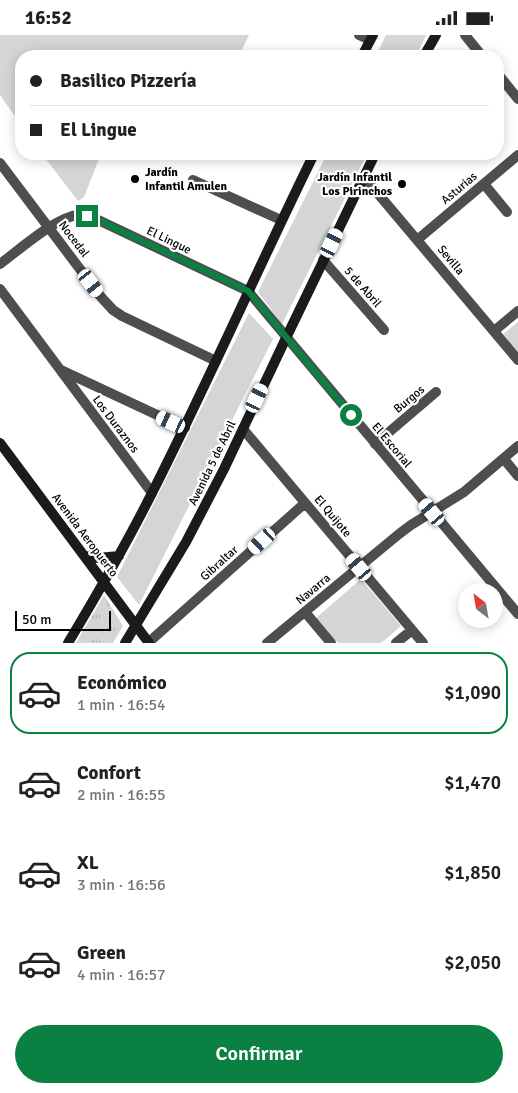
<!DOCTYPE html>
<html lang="es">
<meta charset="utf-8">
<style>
body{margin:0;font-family:Signika,sans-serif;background:#f2f2f2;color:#202124;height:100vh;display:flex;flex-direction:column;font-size:19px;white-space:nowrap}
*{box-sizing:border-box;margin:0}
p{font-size:16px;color:#757577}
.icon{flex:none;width:28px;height:28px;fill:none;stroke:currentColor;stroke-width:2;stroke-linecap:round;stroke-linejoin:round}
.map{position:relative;height:608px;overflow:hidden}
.panel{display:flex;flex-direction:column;background:#fff;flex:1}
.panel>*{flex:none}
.guide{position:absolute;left:15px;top:15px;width:489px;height:110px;border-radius:20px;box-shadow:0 2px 12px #0003;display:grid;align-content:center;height:110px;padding:0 15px;background:#fff}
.needle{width:32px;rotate:329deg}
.fabs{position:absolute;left:458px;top:548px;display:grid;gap:10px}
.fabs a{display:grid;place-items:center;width:45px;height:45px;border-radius:50%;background:#fff;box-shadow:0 2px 12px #0003;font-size:25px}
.scale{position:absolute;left:15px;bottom:12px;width:96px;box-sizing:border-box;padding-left:5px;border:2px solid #000;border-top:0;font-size:14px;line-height:18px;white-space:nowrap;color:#000;-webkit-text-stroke:4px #fff;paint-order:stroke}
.end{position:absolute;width:22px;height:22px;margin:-11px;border:6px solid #0b8043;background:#fff;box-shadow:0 0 0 2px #fff}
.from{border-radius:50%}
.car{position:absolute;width:15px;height:30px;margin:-15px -8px;border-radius:6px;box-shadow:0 0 4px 1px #0007;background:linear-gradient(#fff 24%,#345 0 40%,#fff 0 76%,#345 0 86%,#fff 0)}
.guide b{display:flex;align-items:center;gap:18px;height:48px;font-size:19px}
.guide b+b{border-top:1px solid #e0e0e0}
.guide i{width:12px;height:12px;background:#202124}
ul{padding:9px 0 0;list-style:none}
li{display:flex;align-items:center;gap:15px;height:82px;margin:0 10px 8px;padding:0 5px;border:2px solid transparent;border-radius:20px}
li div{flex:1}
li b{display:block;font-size:19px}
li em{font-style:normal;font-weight:600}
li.selected{border-color:#0b8043}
li>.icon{width:45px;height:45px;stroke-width:1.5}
.action{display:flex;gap:10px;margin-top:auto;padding:10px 15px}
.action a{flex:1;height:58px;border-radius:30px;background:#0b8043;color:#fff;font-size:20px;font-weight:600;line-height:58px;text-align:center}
.status{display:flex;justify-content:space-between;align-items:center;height:35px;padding:0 25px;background:#fff;direction:ltr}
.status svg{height:14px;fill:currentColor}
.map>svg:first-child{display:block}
.green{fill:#d5d5d5}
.park{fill:url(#park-tufts)}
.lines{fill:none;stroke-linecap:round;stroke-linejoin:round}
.street{stroke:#4e4e4e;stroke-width:10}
.secondary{stroke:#1b1b1b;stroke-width:10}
.route{stroke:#0b8043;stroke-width:6}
.poi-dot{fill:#000;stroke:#fff;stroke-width:2}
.labels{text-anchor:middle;stroke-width:4.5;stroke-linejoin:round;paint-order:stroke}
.poi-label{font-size:12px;font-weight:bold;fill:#000;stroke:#fff;text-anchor:start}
.street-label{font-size:12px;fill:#000;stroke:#fff}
</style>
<div class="status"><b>16:52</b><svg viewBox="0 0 49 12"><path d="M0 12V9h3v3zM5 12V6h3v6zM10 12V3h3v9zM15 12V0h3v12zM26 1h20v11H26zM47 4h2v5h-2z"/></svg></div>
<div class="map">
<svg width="518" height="608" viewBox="0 0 518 608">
<defs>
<pattern id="park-tufts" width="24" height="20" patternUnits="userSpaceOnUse" patternTransform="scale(1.25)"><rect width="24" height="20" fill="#d5d5d5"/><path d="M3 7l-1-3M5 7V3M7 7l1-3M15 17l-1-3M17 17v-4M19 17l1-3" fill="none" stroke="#b5b5b5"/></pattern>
</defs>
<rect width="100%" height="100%" fill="#fff"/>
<!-- green -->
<path class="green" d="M0,0H249L239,21H21V90L0,60Z
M386,0H426L416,21H376Z
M42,119H101L84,162L78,166Z
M327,119H367L282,289L258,257Z
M249,278L273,304L139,570L117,542Z
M518,287V317L503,299Z
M361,544L401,591L381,608H338L316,583Z"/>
<!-- park -->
<path class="park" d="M104,560L123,591L113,608H76Z"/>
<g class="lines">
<!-- street -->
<path class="street" d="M359,0L370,5
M465,0L482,21
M498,39L518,64
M0,128L101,262L113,275L122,281L216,326
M364,142L518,325
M193,145L281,185
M484,149L507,177
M417,205L518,120
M323,225L384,295
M0,229C19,215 56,182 78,180C84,180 89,181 94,183L248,256L518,579
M0,254L152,458
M494,296L518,276
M61,335L185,393
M243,394L423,608
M375,409L436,357
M504,424L518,441
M305,577L331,608
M149,607L305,468
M267,608L399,499L411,490L464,457L518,411
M396,608L412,595"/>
<!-- secondary -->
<path class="secondary" d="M362,21L373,0
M424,21L436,0
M0,408L149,608
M85,521L98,523L119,521
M68,608C98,558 127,508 153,456C209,345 259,231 314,119
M125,608L186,507L224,434L286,303L375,119"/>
</g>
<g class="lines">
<!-- route -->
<path class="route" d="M87,181L94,183L248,256L351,380"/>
</g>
<!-- markers -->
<g class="poi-dot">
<circle cx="135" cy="144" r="5"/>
<circle cx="402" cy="149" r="5"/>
</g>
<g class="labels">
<!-- poi labels -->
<g class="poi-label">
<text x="145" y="141">Jardín<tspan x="145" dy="14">Infantil Amulen</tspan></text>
<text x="392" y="146" text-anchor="end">Jardín Infantil<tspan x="392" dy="14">Los Pirinchos</tspan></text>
</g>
<!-- street labels -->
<g class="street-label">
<text transform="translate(459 153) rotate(-40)" y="4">Asturias</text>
<text transform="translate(74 204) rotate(53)" y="4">Nocedal</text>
<text transform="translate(169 205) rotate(26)" y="4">El Lingue</text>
<text transform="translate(451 225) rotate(50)" y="4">Sevilla</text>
<text transform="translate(363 252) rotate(49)" y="4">5 de Abril</text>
<text transform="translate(409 364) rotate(-40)" y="4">Burgos</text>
<text transform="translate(116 389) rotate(53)" y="4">Los Duraznos</text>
<text transform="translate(392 410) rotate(50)" y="4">El Escorial</text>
<text transform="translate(212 428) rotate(-64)" y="4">Avenida 5 de Abril</text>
<text transform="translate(333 481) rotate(50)" y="4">El Quijote</text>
<text transform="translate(85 500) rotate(53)" y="4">Avenida Aeropuerto</text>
<text transform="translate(219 528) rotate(-42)" y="4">Gibraltar</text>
<text transform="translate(313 554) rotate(-40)" y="4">Navarra</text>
</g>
</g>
</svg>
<div class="fabs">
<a><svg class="needle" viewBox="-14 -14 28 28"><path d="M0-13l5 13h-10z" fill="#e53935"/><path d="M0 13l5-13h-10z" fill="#757577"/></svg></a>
</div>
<div class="scale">50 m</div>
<i class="end from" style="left:351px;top:380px"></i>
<i class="end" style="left:87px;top:181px"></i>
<i class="car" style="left:332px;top:208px;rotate:26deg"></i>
<i class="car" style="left:91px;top:248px;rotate:143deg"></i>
<i class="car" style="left:257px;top:363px;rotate:25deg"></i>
<i class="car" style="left:171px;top:387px;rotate:295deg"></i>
<i class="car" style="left:432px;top:477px;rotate:320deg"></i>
<i class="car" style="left:262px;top:506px;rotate:228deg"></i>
<i class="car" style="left:359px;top:532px;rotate:320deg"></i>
<div class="guide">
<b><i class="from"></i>Basilico Pizzería</b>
<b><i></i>El Lingue</b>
</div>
</div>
<section class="panel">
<ul>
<li class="selected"><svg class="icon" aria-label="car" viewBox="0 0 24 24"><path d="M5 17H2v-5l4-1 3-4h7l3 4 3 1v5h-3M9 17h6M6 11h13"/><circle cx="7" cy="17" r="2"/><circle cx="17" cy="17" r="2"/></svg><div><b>Económico</b><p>1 min · 16:54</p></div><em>$1,090</em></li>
<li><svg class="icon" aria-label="car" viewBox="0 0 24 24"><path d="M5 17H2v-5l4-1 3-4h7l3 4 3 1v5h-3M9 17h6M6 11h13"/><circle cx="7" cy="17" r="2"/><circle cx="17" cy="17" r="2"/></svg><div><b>Confort</b><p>2 min · 16:55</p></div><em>$1,470</em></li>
<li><svg class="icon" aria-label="car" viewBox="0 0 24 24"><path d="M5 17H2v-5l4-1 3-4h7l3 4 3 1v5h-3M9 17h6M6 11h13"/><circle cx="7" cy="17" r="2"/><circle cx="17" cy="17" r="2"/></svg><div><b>XL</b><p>3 min · 16:56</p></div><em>$1,850</em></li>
<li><svg class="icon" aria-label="car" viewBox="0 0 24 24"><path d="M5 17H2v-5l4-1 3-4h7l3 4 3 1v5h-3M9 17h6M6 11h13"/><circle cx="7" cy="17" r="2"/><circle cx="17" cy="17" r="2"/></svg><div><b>Green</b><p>4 min · 16:57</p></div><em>$2,050</em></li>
</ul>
<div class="action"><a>Confirmar</a></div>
</section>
